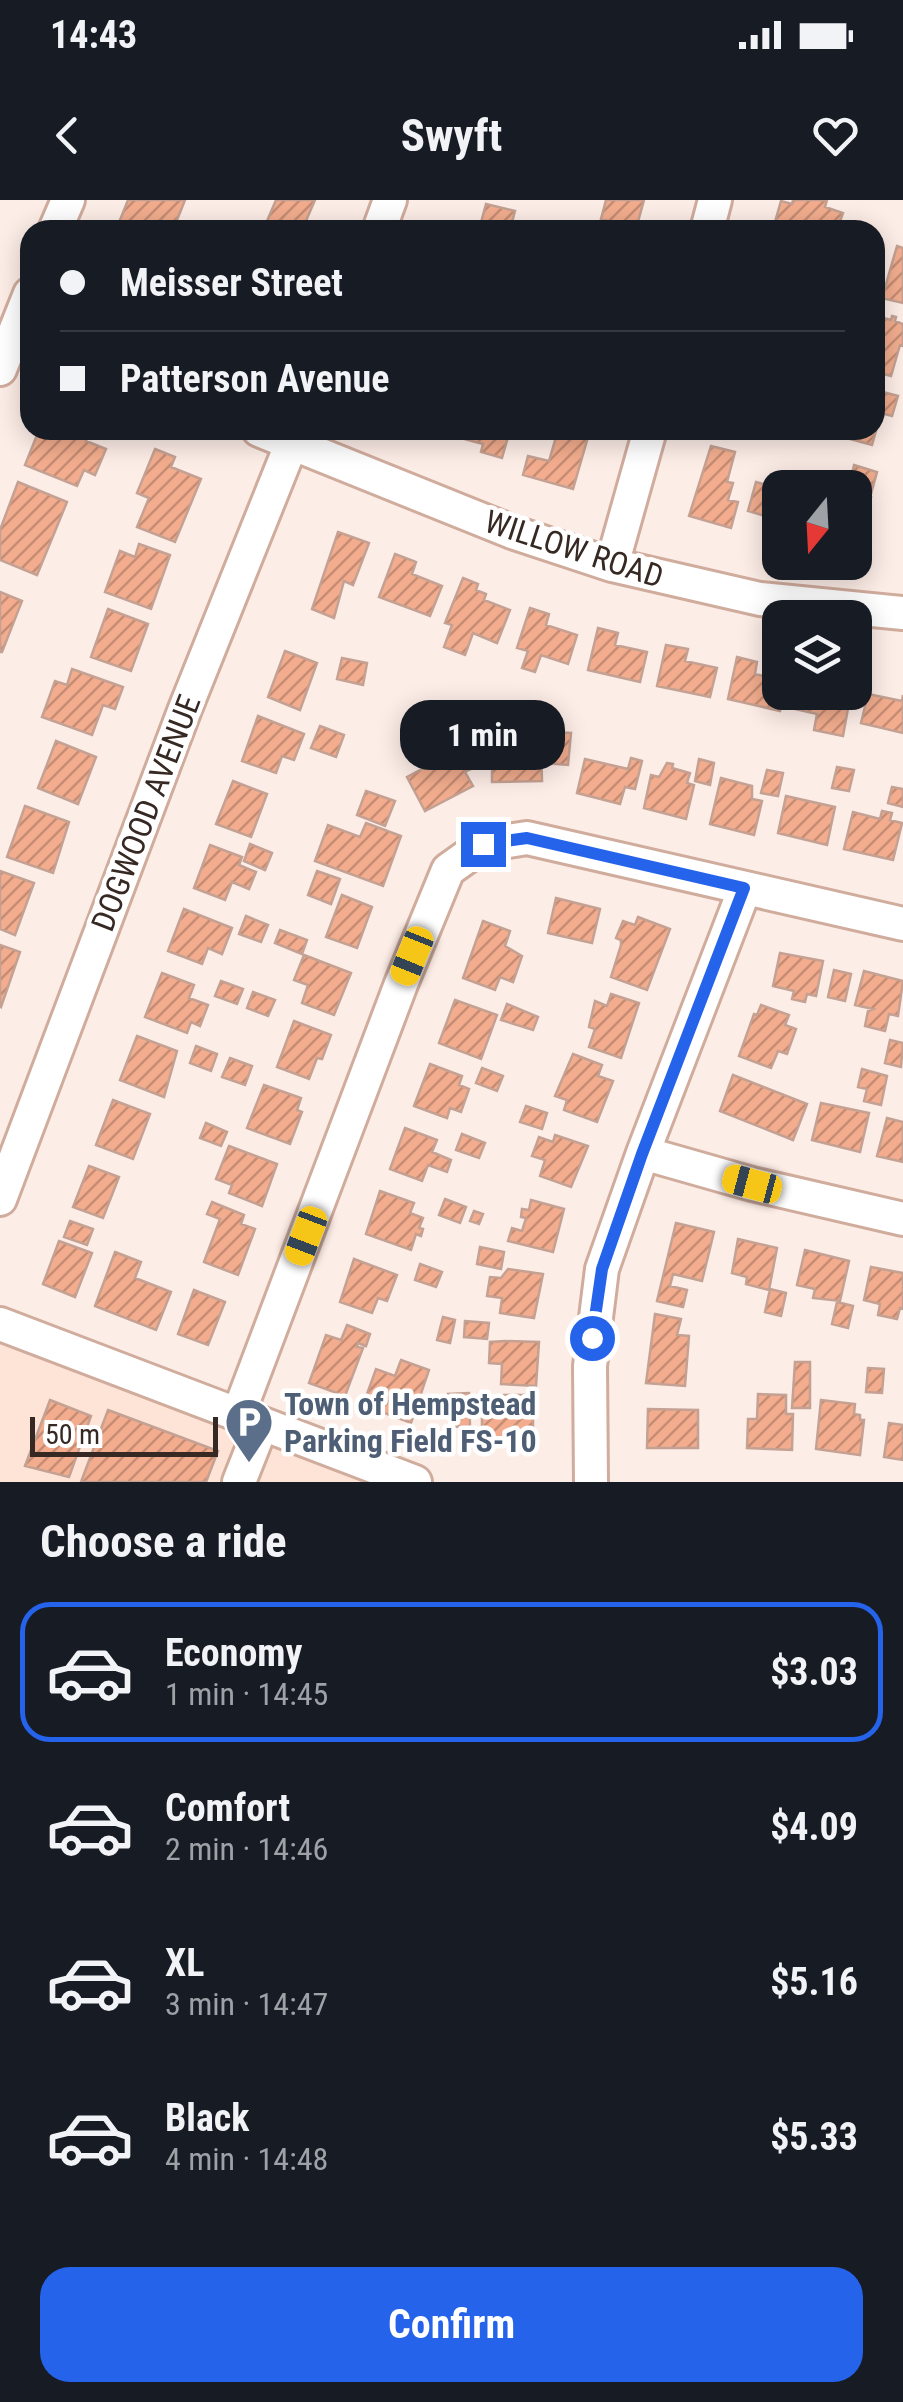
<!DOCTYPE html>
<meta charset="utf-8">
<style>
body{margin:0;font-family:"Roboto Condensed",sans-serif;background:#20242c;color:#f1f3f6;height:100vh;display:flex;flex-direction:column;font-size:38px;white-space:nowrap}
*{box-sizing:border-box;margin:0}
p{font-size:32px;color:#9ea1a6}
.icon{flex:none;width:55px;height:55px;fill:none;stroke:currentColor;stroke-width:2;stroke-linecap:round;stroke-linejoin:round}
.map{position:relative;height:1282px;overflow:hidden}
.side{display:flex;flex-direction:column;background:#171b24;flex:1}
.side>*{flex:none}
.guide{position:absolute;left:20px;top:20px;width:865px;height:220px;border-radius:30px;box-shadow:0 5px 25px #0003;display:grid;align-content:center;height:220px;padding:0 40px;background:#171b24}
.needle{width:65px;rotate:198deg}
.controls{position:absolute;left:762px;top:270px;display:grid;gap:20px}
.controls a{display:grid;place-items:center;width:110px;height:110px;border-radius:20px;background:#171b24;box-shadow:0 5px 25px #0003;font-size:50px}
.scale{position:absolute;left:30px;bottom:25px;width:188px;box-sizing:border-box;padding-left:10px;border:5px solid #362822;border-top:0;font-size:28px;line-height:35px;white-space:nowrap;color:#362822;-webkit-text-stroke:8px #fff;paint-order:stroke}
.end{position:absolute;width:45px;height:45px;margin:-22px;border:12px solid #2563eb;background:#fff;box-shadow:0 0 0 5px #fff}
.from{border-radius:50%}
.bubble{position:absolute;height:70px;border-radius:30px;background:#171b24;box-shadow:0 5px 25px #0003;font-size:32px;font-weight:700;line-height:70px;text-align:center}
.car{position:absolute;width:30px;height:60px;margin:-30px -15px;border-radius:12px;box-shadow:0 0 8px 2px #0007;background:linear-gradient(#f5c518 24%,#345 0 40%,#f5c518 0 76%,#345 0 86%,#f5c518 0)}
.guide b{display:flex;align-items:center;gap:35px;height:95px;font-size:38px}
.guide b+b{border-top:2px solid #363941}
.guide i{width:25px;height:25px;background:#f1f3f6}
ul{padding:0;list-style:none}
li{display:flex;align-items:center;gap:30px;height:140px;margin:0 20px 15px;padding:0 20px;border:5px solid transparent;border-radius:30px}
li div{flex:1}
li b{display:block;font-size:38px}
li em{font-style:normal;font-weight:700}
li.selected{border-color:#2563eb}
li>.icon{width:90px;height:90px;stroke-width:1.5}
h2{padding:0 40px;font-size:45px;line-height:120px}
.button{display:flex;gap:20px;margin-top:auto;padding:20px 40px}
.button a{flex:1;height:115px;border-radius:30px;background:#2563eb;color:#fff;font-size:40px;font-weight:700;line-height:115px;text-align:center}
.status{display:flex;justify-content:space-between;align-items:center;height:70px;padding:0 50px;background:#171b24;direction:ltr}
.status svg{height:28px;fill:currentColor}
header{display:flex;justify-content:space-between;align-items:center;height:130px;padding:0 40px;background:#171b24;font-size:45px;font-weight:700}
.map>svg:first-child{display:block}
.built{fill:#fee3d7}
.building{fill:url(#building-hatch);stroke:#c4a192;stroke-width:2.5}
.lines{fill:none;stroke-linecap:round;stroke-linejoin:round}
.minor-casing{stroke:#d0ac9d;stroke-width:38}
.minor{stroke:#fff;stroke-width:32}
.route{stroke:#2563eb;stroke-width:12}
.labels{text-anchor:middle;stroke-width:9;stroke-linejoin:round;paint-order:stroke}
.street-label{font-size:32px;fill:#362822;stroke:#fff}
.service-label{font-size:32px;font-weight:bold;fill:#4e5e75;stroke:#fff;text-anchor:start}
</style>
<div class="status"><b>14:43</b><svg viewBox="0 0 49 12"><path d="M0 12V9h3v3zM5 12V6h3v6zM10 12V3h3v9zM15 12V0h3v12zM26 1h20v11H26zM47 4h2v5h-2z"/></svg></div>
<header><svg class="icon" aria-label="back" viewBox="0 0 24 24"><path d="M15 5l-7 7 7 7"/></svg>Swyft<svg class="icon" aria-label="heart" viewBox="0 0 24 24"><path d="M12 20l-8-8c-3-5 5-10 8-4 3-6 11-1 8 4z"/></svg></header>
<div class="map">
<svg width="903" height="1282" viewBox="0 0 903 1282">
<defs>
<pattern id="building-hatch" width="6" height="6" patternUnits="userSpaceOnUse" patternTransform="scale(2.5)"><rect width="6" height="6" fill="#f3ad8e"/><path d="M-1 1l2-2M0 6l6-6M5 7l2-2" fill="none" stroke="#c68d74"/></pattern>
</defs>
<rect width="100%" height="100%" fill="#fdede7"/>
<!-- built -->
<path class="built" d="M0,1124L415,1282H0Z"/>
<!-- building -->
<path class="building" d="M128,0H185L173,30H116Z
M276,0H315L302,30L264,28Z
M606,0H644L636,29L601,19Z
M793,0H827L825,7L843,13L837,30L819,26L818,30H803L775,22L781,1L792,4Z
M486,4L515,11L510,30H479Z
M897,46L903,48V103L882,98Z
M876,116L891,120L892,116L896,117L895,121L903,124V146L900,145L891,176L875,172Z
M875,190L898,196L892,216L881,213L872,245L843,237L844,230H875Z
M39,230H91L86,241L106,249L95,275L84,270L77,286L25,265Z
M455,230H510L502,258L481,252L483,244L453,236Z
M558,230H590L573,289L523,275L528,256L549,261Z
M711,246L735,252L727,282L733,283L728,300L738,302L731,328L689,316Z
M155,249L175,257L171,267L201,279L175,342L137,327L149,298L137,293Z
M854,265L877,272L871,294L849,287Z
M18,282L67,302L37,375L0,360V330Z
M756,282L780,289V333L776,332L779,320L748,311Z
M855,292L871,297L861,338L855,336Z
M338,332L369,343L353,385L344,381L334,418L312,409Z
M139,344L170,355L151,409L105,392L120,351L135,357Z
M395,354L416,362L412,374L442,386L430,416L379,397Z
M463,378L478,384L476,390L486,394L484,400L510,410L497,443L473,433L465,455L444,447L452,425L445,423Z
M0,392L22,401L2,452H0Z
M530,408L549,414L546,425L577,435L568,464L541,455L535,472L522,468L528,451L517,448Z
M108,409L148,424L131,471L91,457Z
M598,428L618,433L615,445L647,452L640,482L588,470Z
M666,445L688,449L685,461L717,468L710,497L657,486Z
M285,451L317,463L300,510L268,497Z
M737,457L757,462L755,474L780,480V492H784L780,511L728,499Z
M342,458L367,463L363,485L337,479Z
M72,469L123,487L115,509L103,505L92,535L42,517L55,481L67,485Z
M795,492H851L843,536L814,530L817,514L791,508Z
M868,494L902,501L903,495V533L861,523Z
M258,516L304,534L294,560L282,556L276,573L242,561Z
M320,526L344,535L336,557L311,548Z
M513,527H538V544H541L542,581L492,582V544H513Z
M548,532L571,533L568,565L545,563Z
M56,541L96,557L78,604L38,588Z
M462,542L475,567L465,572L473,586L425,611L407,577L452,553L450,549Z
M631,558L642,561L635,589L625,587L620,604L577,593L585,559L628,569Z
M699,559L714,563L710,585L695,581Z
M667,563L673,564L672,568L690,573L687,583L694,585L686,619L644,608L651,575L659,577Z
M837,567L854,570L849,591L832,588Z
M767,570L783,573L778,596L761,593Z
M721,578L752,586V599L762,601L754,635L710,624Z
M233,581L267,594L251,637L216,624Z
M892,587L903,589V607L888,603Z
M366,591L395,601L385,626L357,615Z
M786,596L835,607L827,645L778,633Z
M25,606L69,622L53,673L7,657Z
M882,611L892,613L890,620L902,623L893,660L844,649L853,612L880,619Z
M366,623L401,636L383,686L315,661L328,625L360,637Z
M250,644L272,653L265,670L244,661Z
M210,645L242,657L239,665L256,672L249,689L232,682L225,700L194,688Z
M0,671L34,683L15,735L0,729Z
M317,671L340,679L331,704L308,695Z
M342,695L372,707L357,748L326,737Z
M556,698L600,709L592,743L548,733Z
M184,709L232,728L222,754L208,748L202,764L168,751Z
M246,716L268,725L261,742L239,734Z
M638,717L670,729L647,790L611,777L621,745V740L616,738L623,721L635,725Z
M483,721L510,731L505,746L522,756L513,782L500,777L495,790L463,778Z
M280,730L307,740L302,754L275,743Z
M0,745L20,752L1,807L0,806Z
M780,753L823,761L816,796L807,794L805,802L792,799L794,791L773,786Z
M304,755L351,773L334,815L302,803L308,785L294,780Z
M834,770L851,774L845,801L828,797Z
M864,771L903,781L898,816L889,814L885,831L865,826L868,811L873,809L855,805Z
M162,773L194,785L189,798L208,805L200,826L191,822L187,833L145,817Z
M221,781L243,789L237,804L215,796Z
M253,792L275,800L268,816L247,808Z
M611,794L639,803L621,858L589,847L595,829L589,827L595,801L607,806Z
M455,800L497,815L481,859L439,843Z
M507,804L538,817L533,830L501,820Z
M761,805L789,815L785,825L796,829L787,854L778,851L771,868L739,856L754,814L757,815Z
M294,821L331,835L322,859L317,858L309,879L277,867Z
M137,836L177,851L164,897L120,880Z
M890,840L903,843L901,867L885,863Z
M196,846L217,854L211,871L190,863Z
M573,854L602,865L598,876L613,881L597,922L564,910L567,900L555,896Z
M230,858L252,866L245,885L222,877Z
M430,864L462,876L459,885L469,889L461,912L450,908L447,918L414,906Z
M482,868L503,876L497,891L476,883Z
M862,869L887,876L881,905L864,901L867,889L858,887Z
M733,875L807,904L793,940L720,911Z
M264,885L301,898L297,910L302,912L290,944L247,928Z
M113,900L150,914L133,959L96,945Z
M821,903L869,913L860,952L812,940Z
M526,906L547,913L542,929L520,922Z
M887,918L903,922V962L877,956Z
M206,923L227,932L221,946L200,938Z
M405,928L437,940L432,952L451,960L447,972L428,965L422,981L390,969Z
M462,934L485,943L479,958L456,950Z
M555,935L588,946L571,987L540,976L545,960L532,956L539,937L553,942Z
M229,946L277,964L262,1006L229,993L232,985L216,979Z
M89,966L119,977L103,1018L73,1007Z
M380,991L414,1003L410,1013L423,1018L419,1028L423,1029L421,1036L416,1034L411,1050L366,1034Z
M445,999L466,1007L460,1023L439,1015Z
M531,1000L564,1009L553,1052L508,1041L512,1028L522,1031L526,1018L521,1017L522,1009L529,1010Z
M212,1002L244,1015L241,1024L255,1029L238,1075L204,1062L220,1019L207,1014Z
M474,1011L483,1014L479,1024L470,1021Z
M70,1021L93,1029L87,1045L64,1037Z
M676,1023L714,1032L702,1081L673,1074L670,1086L687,1090L683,1107L657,1101Z
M738,1039L777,1048L769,1090L746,1084L747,1077L732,1073Z
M59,1041L92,1053L75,1097L43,1084Z
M480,1047L504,1052L501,1069L477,1064Z
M805,1050L849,1061L840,1101L813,1098L815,1089L797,1085Z
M115,1052L141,1062L135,1078L171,1092L156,1130L95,1106Z
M354,1059L397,1075L387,1101L378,1098L372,1113L340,1102Z
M420,1064L442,1072L436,1087L415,1080Z
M871,1067L903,1073V1109L900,1108L897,1119L878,1115L880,1104L864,1100Z
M508,1069L543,1074L534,1118L500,1113L502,1098L487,1096L490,1077L501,1078Z
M770,1089L786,1093L781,1116L765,1112Z
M194,1090L225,1102L208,1145L178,1134Z
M837,1102L853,1106L848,1128L832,1124Z
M655,1114L681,1119L677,1135L689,1136L685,1186L646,1183Z
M443,1117L455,1120L450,1143L437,1140Z
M465,1121L489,1123L487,1139L464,1137Z
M347,1125L370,1134L366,1146L358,1143L357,1147L363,1148L345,1196L309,1183L326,1135L341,1140Z
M505,1141L539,1142L536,1186L501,1184L502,1164L489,1163L490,1142Z
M401,1160L429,1170L411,1223L363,1205L376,1169L395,1176Z
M795,1162H810V1208H792Z
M868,1168L884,1169L882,1193L866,1192Z
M469,1193L470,1226L449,1227L448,1194Z
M758,1194L786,1195V1214H793L792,1250L747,1248L748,1219H757Z
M504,1195H533V1240L482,1241V1203L503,1202Z
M50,1200L91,1216L69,1277L25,1266Z
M821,1200L855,1204L854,1214L860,1215V1220H864L860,1255L816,1249Z
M648,1209L698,1210V1248H647Z
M108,1210L218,1251L206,1282H81Z
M889,1223L903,1225V1260L884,1257Z"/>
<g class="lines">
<!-- minor casing -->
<g class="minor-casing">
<path id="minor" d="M55,30L68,0
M379,30L390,0
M707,30L715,0
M0,169L30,94
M259,230L512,332L612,365L760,399L903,413
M612,365L650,230
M643,953L752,984L903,1019
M0,999L185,509L297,230
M0,1124L415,1282
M238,1215L401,784L448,670L483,645L527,638L903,724
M239,1282L262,1224
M591,1282L590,1166L602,1069L643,953L745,688"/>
</g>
<!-- minor -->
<use href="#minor" class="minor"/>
</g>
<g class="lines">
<!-- route -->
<path class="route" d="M483,644L527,638L744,688L642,954L602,1069L592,1138"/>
</g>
<!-- icons -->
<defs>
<g id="parking-pin" transform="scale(2.5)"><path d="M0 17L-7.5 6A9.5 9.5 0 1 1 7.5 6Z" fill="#5c6f8a" stroke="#fff"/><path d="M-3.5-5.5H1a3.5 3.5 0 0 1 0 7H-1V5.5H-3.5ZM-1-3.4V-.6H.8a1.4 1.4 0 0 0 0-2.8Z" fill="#fff"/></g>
</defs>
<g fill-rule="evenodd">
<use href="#parking-pin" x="249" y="1222"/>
</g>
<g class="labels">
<!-- street labels -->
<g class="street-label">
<text transform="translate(574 349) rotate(18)" y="11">WILLOW ROAD</text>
<text transform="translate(146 613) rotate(-69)" y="11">DOGWOOD AVENUE</text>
</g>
<!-- service labels -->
<g class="service-label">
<text x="284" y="1215">Town of Hempstead<tspan x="284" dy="37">Parking Field FS-10</tspan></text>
</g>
</g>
</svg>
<div class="controls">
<a><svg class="needle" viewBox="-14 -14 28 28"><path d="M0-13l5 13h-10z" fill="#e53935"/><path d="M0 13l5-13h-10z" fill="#9ea1a6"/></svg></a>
<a><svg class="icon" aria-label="layers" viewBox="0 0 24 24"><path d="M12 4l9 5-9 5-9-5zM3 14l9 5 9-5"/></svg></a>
</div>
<div class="scale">50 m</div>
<i class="end from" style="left:592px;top:1138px"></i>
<i class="end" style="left:483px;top:644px"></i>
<div class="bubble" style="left:400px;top:500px;width:165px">1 min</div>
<i class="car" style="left:412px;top:756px;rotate:202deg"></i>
<i class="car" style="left:752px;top:984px;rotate:285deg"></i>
<i class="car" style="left:306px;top:1036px;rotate:201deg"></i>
<div class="guide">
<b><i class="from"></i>Meisser Street</b>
<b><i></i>Patterson Avenue</b>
</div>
</div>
<section class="side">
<h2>Choose a ride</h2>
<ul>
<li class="selected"><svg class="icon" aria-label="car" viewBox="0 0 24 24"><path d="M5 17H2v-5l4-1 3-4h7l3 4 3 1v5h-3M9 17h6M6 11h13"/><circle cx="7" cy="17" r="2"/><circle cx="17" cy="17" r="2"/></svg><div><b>Economy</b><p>1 min · 14:45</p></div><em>$3.03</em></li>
<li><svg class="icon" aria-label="car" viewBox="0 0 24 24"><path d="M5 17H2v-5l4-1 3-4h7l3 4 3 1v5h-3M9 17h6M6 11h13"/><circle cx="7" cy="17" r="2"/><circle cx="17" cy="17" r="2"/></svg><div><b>Comfort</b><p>2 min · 14:46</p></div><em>$4.09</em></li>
<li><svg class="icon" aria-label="car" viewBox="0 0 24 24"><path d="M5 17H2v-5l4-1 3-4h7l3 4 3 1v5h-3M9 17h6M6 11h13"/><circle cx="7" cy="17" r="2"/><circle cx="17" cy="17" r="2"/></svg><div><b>XL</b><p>3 min · 14:47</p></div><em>$5.16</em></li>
<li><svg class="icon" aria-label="car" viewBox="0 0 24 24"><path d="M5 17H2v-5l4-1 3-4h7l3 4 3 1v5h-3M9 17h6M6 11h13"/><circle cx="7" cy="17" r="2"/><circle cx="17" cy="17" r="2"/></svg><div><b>Black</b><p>4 min · 14:48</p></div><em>$5.33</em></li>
</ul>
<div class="button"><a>Confirm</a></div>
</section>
